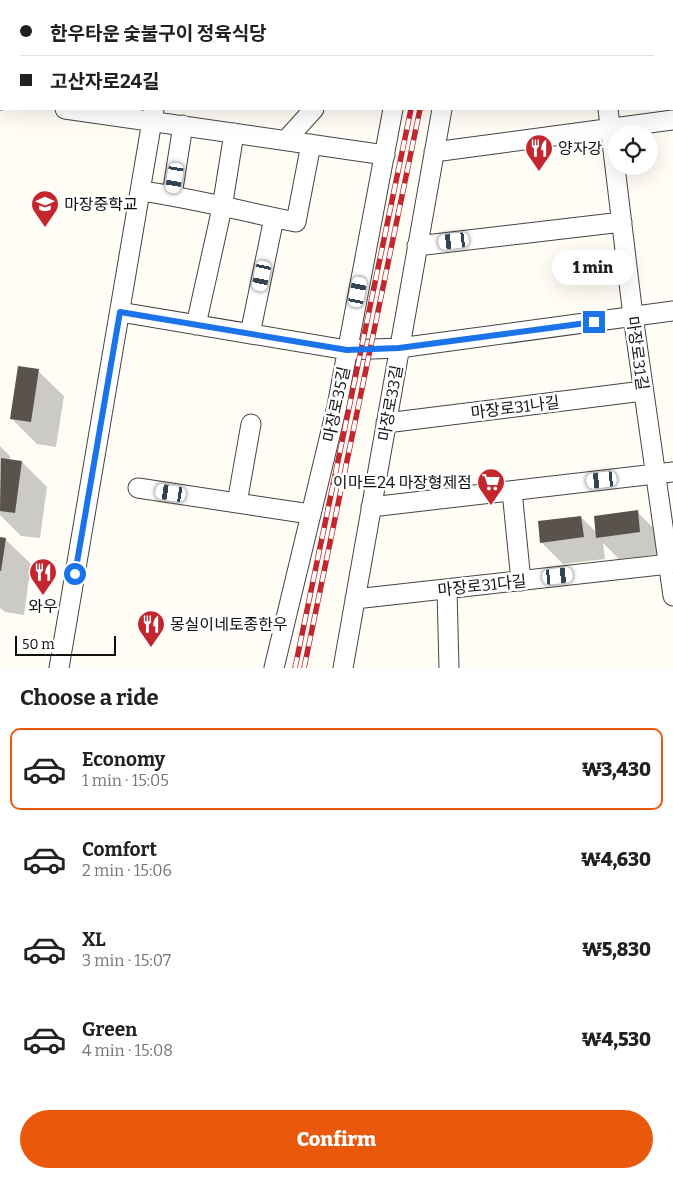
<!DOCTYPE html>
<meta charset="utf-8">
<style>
body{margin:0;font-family:Bitter,"Noto Sans KR",serif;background:#f6f6f6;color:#202124;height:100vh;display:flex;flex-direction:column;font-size:19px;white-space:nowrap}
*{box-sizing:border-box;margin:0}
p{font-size:16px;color:#757577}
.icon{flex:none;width:28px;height:28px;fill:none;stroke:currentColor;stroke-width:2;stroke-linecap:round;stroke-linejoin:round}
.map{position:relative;height:668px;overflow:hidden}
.panel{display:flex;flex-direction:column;background:#fff;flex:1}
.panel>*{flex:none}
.hud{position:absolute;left:0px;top:0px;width:674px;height:110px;box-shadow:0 5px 20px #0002;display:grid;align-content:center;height:110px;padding:0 20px;background:#fff}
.buttons{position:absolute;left:608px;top:125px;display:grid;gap:10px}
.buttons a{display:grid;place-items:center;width:50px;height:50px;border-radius:50%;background:#fff;box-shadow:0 5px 20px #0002;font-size:25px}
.scale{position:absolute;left:15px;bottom:12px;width:101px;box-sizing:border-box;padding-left:5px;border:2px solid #111;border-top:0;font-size:14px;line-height:18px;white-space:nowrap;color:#111;-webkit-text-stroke:4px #fff;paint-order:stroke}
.end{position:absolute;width:22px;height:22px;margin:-11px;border:6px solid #1a73e8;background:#fff;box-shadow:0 0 0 2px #fff}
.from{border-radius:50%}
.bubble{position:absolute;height:35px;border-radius:18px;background:#fff;box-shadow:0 5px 20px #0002;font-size:16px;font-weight:800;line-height:35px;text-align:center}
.car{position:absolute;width:15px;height:30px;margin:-15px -8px;border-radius:6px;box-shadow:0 0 4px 1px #0007;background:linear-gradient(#fff 24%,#345 0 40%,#fff 0 76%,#345 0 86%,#fff 0)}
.hud b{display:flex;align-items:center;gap:18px;height:48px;font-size:19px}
.hud b+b{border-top:1px solid #e0e0e0}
.hud i{width:12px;height:12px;background:#202124}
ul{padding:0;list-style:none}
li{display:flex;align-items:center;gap:15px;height:82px;margin:0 10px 8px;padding:0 10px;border:2px solid transparent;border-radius:10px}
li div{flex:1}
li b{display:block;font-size:19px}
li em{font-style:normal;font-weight:800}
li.selected{border-color:#ea580c}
li>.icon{width:45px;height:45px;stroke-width:1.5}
h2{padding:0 20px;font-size:22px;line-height:60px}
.primary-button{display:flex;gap:10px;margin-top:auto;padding:10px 20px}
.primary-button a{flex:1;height:58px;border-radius:30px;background:#ea580c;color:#fff;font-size:20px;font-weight:800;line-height:58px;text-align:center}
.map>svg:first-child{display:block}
.shadow{fill:#0003}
.building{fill:#5a524d}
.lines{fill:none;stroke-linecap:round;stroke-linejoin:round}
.minor-casing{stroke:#444;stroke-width:21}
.minor{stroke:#fff;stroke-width:19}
.rail-casing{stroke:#c4262e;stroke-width:5.5}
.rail{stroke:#fff;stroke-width:4;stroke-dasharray:11;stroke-linecap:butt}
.route{stroke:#1a73e8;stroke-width:6}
.labels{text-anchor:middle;stroke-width:5;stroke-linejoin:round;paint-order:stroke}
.poi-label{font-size:16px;fill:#111;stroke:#fff;text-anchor:start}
.street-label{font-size:16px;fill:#111;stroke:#fff}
</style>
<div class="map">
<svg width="673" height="668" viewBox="0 0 673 668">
<rect width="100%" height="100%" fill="#fffdf5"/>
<!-- shadow -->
<path class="shadow" d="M222,0H324L222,1Z
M347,0H403L347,1Z
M38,371L64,396L56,447L37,444L12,419Z
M0,446L10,456V460L22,462L47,487L40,538L21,536L0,515Z
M637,512L659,533L661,554L619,559L603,543L605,559L563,564L541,542L581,517L597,533Z
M0,538L5,539L31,564L24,615L5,612L0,608Z"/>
<!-- building -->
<path class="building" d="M18,366L39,369L31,422L10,419Z
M1,458L22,461L15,513L0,511Z
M638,510L640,532L596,538L594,516Z
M581,516L584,537L540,543L538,521Z
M0,537L6,538L1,571H0Z"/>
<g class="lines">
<!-- minor casing -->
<g class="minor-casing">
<path id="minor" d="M594,0V1
M172,1V0
M414,1V0
M464,1V0
M0,100H1
M65,109L385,155
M608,109L633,316L673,596
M286,140L314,109
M434,152L673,120
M141,191C193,198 244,212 296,222L311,144
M172,195L183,125
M417,246L622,222
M120,312L347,350L399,348L673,311
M196,325L222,208L234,133
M250,334L274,218
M386,423L643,391
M138,488L310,514
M512,491L521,581
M237,503L251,424
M371,507L673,472
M447,589L449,668
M355,599L669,564
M59,668L154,109
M274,668L337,406L393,109
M343,668L442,109"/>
</g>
<!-- minor -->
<use href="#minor" class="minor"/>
<!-- rail casing -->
<g class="rail-casing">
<path id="rail" d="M433,1V0
M442,1V0
M295,668L411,109
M304,668L420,109"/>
</g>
<!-- rail -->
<use href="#rail" class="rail"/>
</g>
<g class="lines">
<!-- route -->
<path class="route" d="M75,574L120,312L347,350L399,348L594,322"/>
</g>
<!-- icons -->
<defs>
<g id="restaurant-pin" transform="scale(1.4375)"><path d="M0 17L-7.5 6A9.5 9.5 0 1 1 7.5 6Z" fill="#c4262e" stroke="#fff"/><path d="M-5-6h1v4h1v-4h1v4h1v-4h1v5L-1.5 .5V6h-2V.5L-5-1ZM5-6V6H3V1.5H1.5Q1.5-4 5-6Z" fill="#fff"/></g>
<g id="school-pin" transform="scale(1.4375)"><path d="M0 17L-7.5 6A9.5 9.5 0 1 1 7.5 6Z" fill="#c4262e" stroke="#fff"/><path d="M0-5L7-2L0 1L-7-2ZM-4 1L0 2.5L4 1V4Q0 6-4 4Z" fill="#fff"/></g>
<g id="supermarket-pin" transform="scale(1.4375)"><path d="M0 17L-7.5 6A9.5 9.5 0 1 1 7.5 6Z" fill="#c4262e" stroke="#fff"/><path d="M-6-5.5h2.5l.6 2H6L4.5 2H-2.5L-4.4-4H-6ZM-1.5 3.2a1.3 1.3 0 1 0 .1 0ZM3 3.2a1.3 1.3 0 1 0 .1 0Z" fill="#fff"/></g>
</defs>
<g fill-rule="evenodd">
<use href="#restaurant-pin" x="539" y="148"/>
<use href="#school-pin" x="45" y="204"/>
<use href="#supermarket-pin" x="491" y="482"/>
<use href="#restaurant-pin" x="43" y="572"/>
<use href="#restaurant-pin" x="151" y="624"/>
</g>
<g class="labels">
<!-- poi labels -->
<g class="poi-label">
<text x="558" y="154">양자강</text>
<text x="64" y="210">마장중학교</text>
<text x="472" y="488" text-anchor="end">이마트24 마장형제점</text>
<text x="43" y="612" text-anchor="middle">와우</text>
<text x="170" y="630">몽실이네토종한우</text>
</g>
<!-- street labels -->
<g class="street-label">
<text transform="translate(638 353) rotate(82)" y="6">마장로31길</text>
<text transform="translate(390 403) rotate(-80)" y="6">마장로33길</text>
<text transform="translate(336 404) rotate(-78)" y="6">마장로35길</text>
<text transform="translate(515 407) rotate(-7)" y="6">마장로31나길</text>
<text transform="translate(482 585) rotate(-6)" y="6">마장로31다길</text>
</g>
</g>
</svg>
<div class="buttons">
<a><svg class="icon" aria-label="locate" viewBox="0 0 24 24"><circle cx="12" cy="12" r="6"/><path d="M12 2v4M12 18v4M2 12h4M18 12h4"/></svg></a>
</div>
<div class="scale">50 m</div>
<i class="end from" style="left:75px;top:574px"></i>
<i class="end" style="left:594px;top:322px"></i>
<div class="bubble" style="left:552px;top:250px;width:82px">1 min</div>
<i class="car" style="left:175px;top:178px;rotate:189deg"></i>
<i class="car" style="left:454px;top:241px;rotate:263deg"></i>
<i class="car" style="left:262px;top:276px;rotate:192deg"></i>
<i class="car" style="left:358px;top:292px;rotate:11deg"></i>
<i class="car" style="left:602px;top:480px;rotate:264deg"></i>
<i class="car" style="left:171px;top:493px;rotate:279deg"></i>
<i class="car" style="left:558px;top:576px;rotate:84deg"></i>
<div class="hud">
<b><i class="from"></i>한우타운 숯불구이 정육식당</b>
<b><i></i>고산자로24길</b>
</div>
</div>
<section class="panel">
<h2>Choose a ride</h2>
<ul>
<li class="selected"><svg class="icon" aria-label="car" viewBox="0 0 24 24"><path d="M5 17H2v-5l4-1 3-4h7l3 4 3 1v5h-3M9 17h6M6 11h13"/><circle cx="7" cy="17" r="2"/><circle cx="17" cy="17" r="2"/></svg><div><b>Economy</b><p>1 min · 15:05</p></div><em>₩3,430</em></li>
<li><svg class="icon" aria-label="car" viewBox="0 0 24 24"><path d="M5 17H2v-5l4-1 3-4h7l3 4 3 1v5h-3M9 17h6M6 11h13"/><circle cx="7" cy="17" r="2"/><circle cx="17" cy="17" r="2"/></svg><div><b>Comfort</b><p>2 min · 15:06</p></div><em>₩4,630</em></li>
<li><svg class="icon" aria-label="car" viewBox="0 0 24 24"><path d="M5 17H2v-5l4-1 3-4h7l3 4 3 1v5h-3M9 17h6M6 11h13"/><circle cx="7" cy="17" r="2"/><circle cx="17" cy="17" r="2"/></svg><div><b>XL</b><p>3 min · 15:07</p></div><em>₩5,830</em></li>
<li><svg class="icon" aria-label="car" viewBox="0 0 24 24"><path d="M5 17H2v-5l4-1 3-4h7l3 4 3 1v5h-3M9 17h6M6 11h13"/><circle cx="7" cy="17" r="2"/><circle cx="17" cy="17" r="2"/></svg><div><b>Green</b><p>4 min · 15:08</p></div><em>₩4,530</em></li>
</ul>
<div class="primary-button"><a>Confirm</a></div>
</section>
